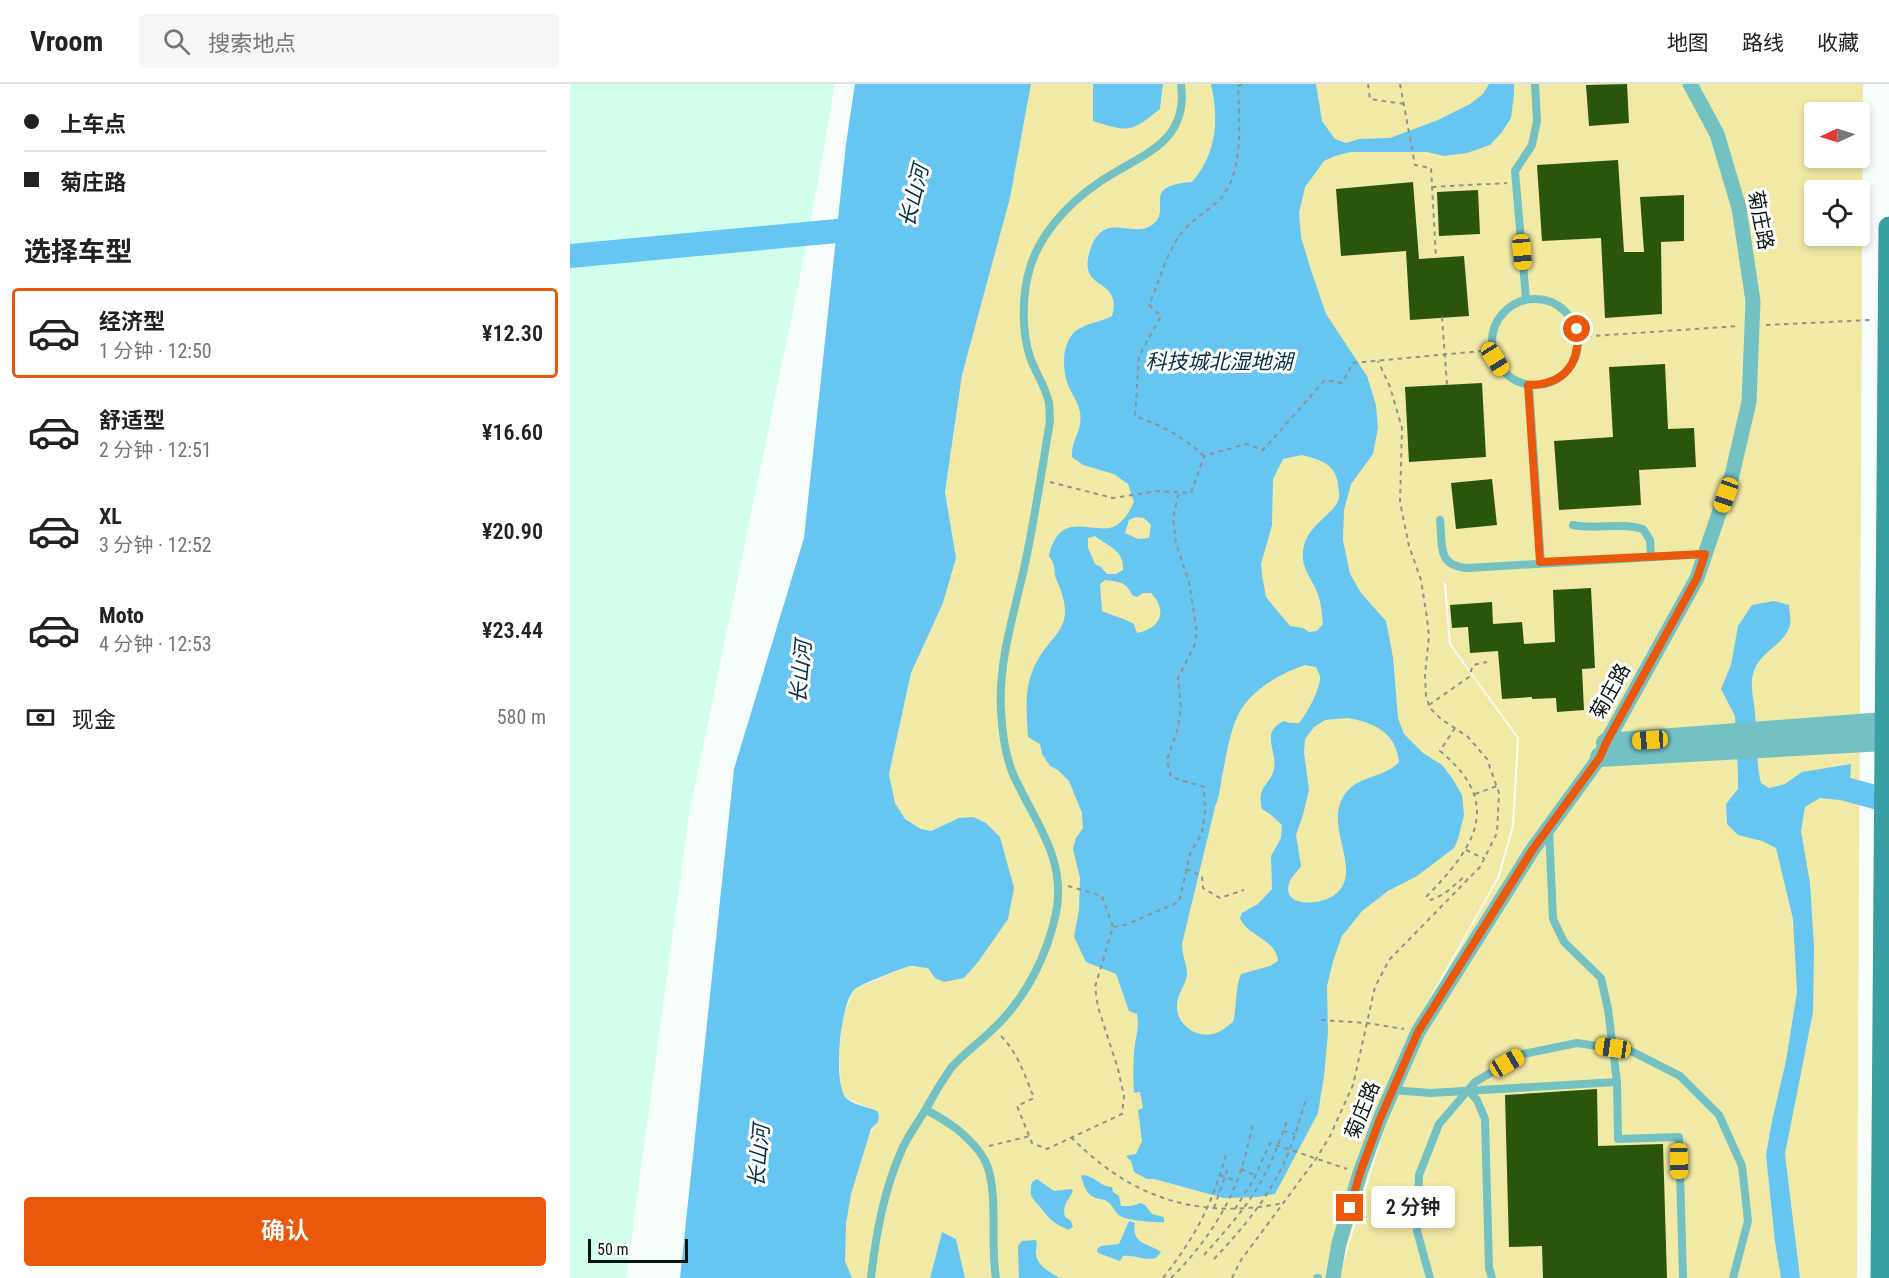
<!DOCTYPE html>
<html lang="zh">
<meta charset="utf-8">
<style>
body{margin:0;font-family:"Roboto Condensed","Noto Sans SC",sans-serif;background:#f6f6f6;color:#222;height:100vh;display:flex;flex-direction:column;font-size:22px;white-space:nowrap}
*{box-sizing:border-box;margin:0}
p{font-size:20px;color:#767676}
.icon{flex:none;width:33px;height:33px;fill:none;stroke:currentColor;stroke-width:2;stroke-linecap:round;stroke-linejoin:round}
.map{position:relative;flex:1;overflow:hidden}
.side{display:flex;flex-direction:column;background:#fff;width:570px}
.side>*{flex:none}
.top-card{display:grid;align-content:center;height:132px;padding:0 24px;background:#fff}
.needle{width:39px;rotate:266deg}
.tools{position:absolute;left:1234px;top:18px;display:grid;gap:12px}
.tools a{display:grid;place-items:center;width:66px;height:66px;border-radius:6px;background:#fff;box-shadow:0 3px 9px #0003;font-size:30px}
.scale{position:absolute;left:18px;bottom:15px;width:100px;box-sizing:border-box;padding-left:6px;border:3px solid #08140f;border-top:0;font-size:16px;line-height:21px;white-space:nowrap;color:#08140f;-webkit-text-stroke:4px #fff;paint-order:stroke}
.end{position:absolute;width:27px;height:27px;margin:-14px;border:8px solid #ea580c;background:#fff;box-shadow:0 0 0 3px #fff}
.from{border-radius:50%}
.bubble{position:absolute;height:42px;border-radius:6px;background:#fff;box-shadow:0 3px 9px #0003;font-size:20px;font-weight:600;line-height:42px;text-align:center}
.car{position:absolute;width:18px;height:36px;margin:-18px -9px;border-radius:8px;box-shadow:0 0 4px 2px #0007;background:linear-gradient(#f5c518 24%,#345 0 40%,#f5c518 0 76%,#345 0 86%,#f5c518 0)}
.top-card b{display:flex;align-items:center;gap:21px;height:57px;font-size:22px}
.top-card b+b{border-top:2px solid #e0e0e0}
.top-card i{width:15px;height:15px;background:#222}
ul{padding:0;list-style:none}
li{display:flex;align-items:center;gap:18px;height:90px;margin:0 12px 9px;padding:0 12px;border:3px solid transparent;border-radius:6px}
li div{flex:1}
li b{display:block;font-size:22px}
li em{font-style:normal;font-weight:600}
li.active{border-color:#ea580c}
li>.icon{width:54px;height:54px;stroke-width:1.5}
h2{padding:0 24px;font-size:27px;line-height:72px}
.pay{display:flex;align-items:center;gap:15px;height:66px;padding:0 24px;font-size:22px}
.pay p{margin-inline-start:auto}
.action{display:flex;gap:12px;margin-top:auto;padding:12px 24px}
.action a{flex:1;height:69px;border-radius:6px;background:#ea580c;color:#fff;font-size:24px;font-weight:600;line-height:69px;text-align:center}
header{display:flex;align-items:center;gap:36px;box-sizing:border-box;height:84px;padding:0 30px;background:#fff;border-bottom:2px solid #e0e0e0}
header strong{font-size:28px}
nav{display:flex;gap:33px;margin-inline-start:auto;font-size:21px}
.search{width:420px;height:54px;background:#f6f6f6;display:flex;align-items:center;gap:15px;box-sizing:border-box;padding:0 21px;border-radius:6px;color:#767676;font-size:22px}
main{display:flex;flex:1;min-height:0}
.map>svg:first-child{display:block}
.built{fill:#d2ffeb}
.green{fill:#f1eaa6;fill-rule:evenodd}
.water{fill:#67c5f1;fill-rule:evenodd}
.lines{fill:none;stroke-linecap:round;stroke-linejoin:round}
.river{stroke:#67c5f1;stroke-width:24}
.building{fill:#2c550c}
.path{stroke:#8a9490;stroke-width:2;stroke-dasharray:4.5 4.5;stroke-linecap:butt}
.service{stroke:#74c1c4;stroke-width:8}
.minor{stroke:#74c1c4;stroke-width:15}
.tertiary{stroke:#74c1c4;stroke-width:20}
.secondary{stroke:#399fa3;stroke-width:21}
.route{stroke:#ea580c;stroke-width:8}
.labels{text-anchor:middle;stroke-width:6;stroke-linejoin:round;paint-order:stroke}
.street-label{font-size:20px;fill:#08140f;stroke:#fff}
.water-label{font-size:21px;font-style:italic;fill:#032f41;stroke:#fff}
</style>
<header>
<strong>Vroom</strong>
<div class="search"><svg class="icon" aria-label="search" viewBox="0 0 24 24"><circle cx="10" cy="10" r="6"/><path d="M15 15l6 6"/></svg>搜索地点</div>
<nav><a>地图</a><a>路线</a><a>收藏</a></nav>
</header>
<main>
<section class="side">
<div class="top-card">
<b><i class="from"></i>上车点</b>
<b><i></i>菊庄路</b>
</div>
<h2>选择车型</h2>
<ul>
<li class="active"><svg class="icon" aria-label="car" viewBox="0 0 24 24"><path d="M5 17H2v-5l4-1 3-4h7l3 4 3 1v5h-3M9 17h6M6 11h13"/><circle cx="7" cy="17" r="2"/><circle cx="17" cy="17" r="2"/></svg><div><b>经济型</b><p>1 分钟 · 12:50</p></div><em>¥12.30</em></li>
<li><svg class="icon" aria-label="car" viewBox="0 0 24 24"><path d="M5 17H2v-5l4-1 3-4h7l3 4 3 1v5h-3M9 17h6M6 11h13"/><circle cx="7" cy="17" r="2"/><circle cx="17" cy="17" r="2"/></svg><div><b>舒适型</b><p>2 分钟 · 12:51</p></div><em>¥16.60</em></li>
<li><svg class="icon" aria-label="car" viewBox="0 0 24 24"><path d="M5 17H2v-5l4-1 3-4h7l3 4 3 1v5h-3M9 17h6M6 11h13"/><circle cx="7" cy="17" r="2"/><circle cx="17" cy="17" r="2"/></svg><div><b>XL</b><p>3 分钟 · 12:52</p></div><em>¥20.90</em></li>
<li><svg class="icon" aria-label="car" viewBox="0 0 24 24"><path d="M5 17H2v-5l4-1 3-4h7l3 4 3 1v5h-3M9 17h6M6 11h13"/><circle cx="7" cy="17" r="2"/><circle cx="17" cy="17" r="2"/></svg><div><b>Moto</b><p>4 分钟 · 12:53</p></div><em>¥23.44</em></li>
</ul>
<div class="pay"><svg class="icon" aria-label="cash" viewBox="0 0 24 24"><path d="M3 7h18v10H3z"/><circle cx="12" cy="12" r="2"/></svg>现金<p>580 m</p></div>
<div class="action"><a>确认</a></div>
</section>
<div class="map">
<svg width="1319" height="1194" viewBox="0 0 1319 1194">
<rect width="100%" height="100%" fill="#f6fdfa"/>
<!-- built -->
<path class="built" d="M0,0H265L238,153L119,731L56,1194H0Z"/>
<!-- green -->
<path class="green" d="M461,0H523L522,4L590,25L593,0H1293L1287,1194H769L846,941L929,794L944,742L949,654L881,560L876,500L871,496L874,500L879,560L947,654L942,742L927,794L844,942L767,1194H395L386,1155L372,1148L360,1194H282C280,1188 276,1182 275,1176C270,1146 288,1060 308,1038L300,1024L277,1015L271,1007L269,970L273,932L284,905L339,882L359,884L365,894L389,734L361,747L351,745L335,735L325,719L319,690L341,589L373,519L386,474L375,408L392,291L440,114ZM1245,28H1290V74H1245ZM1245,106H1290V152H1245Z"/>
<!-- water -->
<path class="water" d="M285,0H461L440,114L392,291L375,408L386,474L373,519L341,589L319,690L325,719L335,735L351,745L361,747L389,734L403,733L416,739L430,753L444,804L438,835L408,878L394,894L374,898L365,894L358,884C353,884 346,882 340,882C335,883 289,901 285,905C270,917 262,1003 277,1015C284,1021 298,1023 307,1027L309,1031L308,1038L301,1045L281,1110L276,1140L275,1177L282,1194H110L164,685L234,454L276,60Z
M523,0H593L590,25C560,49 559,48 523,37Z
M641,0H746L752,37L765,55L776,59L789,55L820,54L868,36L900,20L913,10L919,0H944V10L941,34L932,48L920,61L897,69L874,72L857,68H781L765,72L754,77L735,103L729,129L731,153L740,183L756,230L797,292L806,321L808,344L803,370L781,400L774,426L773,456L780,490L791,509L816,537L823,573L828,634L834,650L853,669L872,681L882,694L892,711L894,731L888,755L884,764L847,792L818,807L792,827L772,852L763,877L757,902L758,948L754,992L748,1029L705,1110L687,1113L654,1114L584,1095H577L564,1088L561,1077L556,1072L566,1070L572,1057L568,1026L573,1024L570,1008L564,1009C563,993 563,976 565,960C567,947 569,944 567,930L559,927L546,890L516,878L504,853L509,825L510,794L503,765L506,754L513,744L512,729L499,697L488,686L480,682L472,670L470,660L458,653C457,631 454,610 462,588C478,547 510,549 487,497C482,487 488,485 479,472C490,422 526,454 547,441C555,435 560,427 564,418L558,400L544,390L513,381L502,373C501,354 513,349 510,328C508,317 500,308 497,298C492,282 492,257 507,246C517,239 531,238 542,232C553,193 509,208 519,170C532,123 561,156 582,141C604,125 568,102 622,98C647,70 649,35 641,0ZM732,371C750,376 765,379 768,400C768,404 770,410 769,414C766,431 730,442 733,475C734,487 743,497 747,508C751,518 752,530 753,540L747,547L739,548L733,544L720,542L705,524L696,513L692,491L691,480L702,441L703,395L713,375ZM566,433L574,434L581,441L579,454L568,455L555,449L559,436ZM525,452C539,463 554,466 553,486L546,490H537L531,483L525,480L518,464V454ZM535,496C548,498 556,497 562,511L567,513L573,509H581C598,527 591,544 567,549L564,540C554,534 543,532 532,527L530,500ZM735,581L746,583C747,586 749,589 750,592C751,604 737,630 729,639H720L714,637C689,648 708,668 704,685C701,701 686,701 692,725L700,730L712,741L711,754L701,772L702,805L688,820L672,829L670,834C676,851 706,855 708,877L700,882L671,890C665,903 667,923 663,938C657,942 650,949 643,950C626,954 607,941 607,923C606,910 618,899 617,888C616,878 612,871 612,860L645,723C651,710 650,697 654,683C657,666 661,645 669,629C681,606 711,589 735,581ZM777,634C803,638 826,648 829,678C815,694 788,691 775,710C753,741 791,782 769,807C757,822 708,826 720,797C722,792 728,787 731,782L726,751L733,731L739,706L734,669L735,655L744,643L755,636Z
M1204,517L1219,521C1219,528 1222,538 1219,544C1212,562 1190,568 1184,587C1179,600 1184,615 1185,629C1188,652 1185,676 1191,699L1199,704L1215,700L1232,688L1281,680L1279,717L1250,714L1235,723L1231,747L1240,799L1244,863L1243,928L1215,1070L1230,1194H1211L1205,1158L1196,1071L1202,1037L1216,977L1227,908L1223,835L1206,764L1192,757L1168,751L1157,740L1156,720L1168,705V691L1165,632L1151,605L1161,581L1168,542L1182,521Z
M511,1091C525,1091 530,1103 542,1103L543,1108L549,1112L551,1122H561L571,1119L575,1121L582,1130L594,1133V1138C585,1139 559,1136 552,1133C544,1129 543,1120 535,1116C532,1115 528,1115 526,1114C516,1111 513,1100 511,1091Z
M467,1095L484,1107L501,1105L503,1107C498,1117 492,1121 495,1133L501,1137L503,1143L498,1146C483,1138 482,1138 471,1124C463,1114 458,1114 462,1098Z
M559,1137L565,1139C561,1161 579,1159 591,1168L586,1174C574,1177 564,1170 553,1172L550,1177L528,1169L527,1165L531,1162L549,1160Z
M372,1148L386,1155L395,1194H360Z
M466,1156C468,1162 465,1165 466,1170C467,1182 481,1189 490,1194H449L448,1162L452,1157Z"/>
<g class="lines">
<!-- river -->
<path class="river" d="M0,172L299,144
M1247,702L1261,701L1319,717"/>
</g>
<!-- building -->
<path class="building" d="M1057,0L1059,39L1019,42L1016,1Z
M1048,76L1054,168H1074L1070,113L1114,111V157L1091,158L1092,230L1035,234L1031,154L972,157L967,81Z
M843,98L849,175L894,172L899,232L840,236L836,167L771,172L766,105Z
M908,106L910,150L869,152L867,108Z
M1095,280L1098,345L1124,344L1126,383L1069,386L1071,421L989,426L984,357L1043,353L1039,283Z
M912,299L916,373L839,378L835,303Z
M922,395L927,441L886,445L881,399Z
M1021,504L1025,584L1012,585L1014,626L987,628L986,614L962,615V613L932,615L928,567L900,569L898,543L882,544L880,521L922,518L923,540L952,538L954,560L985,558L983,506Z
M1027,1005L1028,1062L1093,1060L1097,1194H973L972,1162L939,1163L935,1011Z"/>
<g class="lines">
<!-- path -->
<path class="path" d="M798,0L800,15L834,20
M830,0L845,81L861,84L866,174
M862,103L937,99
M872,233L877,301
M1196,241L1301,236
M1008,253L1169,242
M634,372C614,353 591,341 565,332L569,272L591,232L579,221C589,199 594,175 608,154C617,139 635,129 648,117C675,91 669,36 668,2L672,0
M480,398L543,414L588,407L621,409L634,372L676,360L693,366L755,296L772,299L783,279L923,266
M859,621L899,593L903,581L917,578
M885,644L870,667C935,720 904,764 856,813L861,816L874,810L894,793L898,796
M905,710L927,702
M896,766L915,775
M616,785L632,792L633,804L650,814L674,806
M498,802L532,812L543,843
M751,936L797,939L834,945
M431,952C448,969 455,992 464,1014L447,1022L462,1059L477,1065L552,1030L554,1012L548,985L528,923L525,903L543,843L555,841L609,818L620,770L632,749L635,727L634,703L601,693L597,676L608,644L611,624L608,594L625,560L627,548L619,498L606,459L603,434L609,408
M713,1047L725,1050
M501,1053C562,1115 629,1136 714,1119
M419,1062L460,1052
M671,1085L685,1091
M650,1091L667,1097
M644,1124L659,1081
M665,1125L684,1095L700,1059L777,1085
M634,1171C657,1145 681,1119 696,1088C705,1071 711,1052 718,1035
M644,1175C676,1141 705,1106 721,1062C727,1046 731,1029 737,1013
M593,1194C626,1152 643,1119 657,1067
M601,1194C631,1165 658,1126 671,1086C676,1071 679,1055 683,1041
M662,1194L671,1176L746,1075L760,1052L783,1001L805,903L819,876L910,783L927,749L929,709L917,675L898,653L871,635L860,624L856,612L855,591L859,552L857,534L851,496L839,462L830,418L832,344L820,303L808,277"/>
<!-- service -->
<path class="service" d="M956,215L945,87L962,61L967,37L965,0
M922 258a43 43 0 1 1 86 0a43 43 0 1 1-86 0Z
M959,301L971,479
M870,436C873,461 866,482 898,484L1135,470
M1003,441C1026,446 1051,438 1073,445L1080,456L1081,473
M979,745L983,835L994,858L1031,894L1038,925L1047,998
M822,1006L861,1009L1047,998L1048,1055L1109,1053L1113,1194
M898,1006L907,1016L915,1035L919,1184L922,1194
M356,1026C367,1031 377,1038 387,1045C399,1055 413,1068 418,1084C428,1115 420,1159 426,1194
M301,1194C306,1149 314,1105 333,1063C340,1049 349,1037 357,1023C364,1010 372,997 381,984C393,970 409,959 422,946C455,916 477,872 486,829C497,774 464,737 443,690C435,671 432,647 431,626C428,577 445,527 455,480C465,433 472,385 480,337C479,331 480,325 479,319C476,303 465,288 460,273C452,249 452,216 458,191C467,152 498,119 531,97C571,70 619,60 611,0
M747,1194H748
M860,1194L847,1147L849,1091L869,1040L905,998L953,970L1007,959L1061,967L1110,992L1149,1031L1172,1082L1178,1137L1163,1194"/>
<!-- minor -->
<path class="minor" d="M763,1194L769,1159L790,1089L810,1035L848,948L963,765L1030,673L1036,659L1127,494L1162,391L1179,318L1183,217L1169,124L1147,50L1120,0"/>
<!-- tertiary -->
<path class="tertiary" d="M1036,659L1314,638L1319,640
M1030,673L1314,657L1319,654"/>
<!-- secondary -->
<path class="secondary" d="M1311,1194L1319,143"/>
</g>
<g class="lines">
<!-- route -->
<path class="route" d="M780,1124L790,1089L810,1035L848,948L963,765L1030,673L1036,659L1127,494L1135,470L970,478L958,301C994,301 1011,280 1007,245"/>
</g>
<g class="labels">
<!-- street labels -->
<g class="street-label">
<text transform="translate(1191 136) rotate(79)" y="7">菊庄路</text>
<text transform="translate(1040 607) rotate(-61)" y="7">菊庄路</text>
<text transform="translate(792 1026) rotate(-68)" y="7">菊庄路</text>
</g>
<!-- water labels -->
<g class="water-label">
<text transform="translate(344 112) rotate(-76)" y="7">长山河</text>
<text x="649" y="285">科技城北湿地湖</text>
<text transform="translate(231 588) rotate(-85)" y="7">长山河</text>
<text transform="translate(189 1072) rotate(-85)" y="7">长山河</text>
</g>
</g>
</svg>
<div class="tools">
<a><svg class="needle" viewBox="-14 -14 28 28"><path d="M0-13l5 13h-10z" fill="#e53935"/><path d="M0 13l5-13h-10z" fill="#767676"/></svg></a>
<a><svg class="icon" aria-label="locate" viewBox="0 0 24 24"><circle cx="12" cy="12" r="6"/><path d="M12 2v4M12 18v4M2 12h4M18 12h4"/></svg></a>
</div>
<div class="scale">50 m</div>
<i class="end from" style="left:1007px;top:245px"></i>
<i class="end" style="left:780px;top:1124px"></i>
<div class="bubble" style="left:801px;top:1102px;width:84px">2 分钟</div>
<i class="car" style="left:952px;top:168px;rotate:175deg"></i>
<i class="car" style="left:925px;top:275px;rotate:148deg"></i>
<i class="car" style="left:1156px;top:411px;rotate:199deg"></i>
<i class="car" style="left:1080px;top:656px;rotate:266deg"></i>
<i class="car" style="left:1043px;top:964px;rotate:278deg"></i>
<i class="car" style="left:937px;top:979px;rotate:60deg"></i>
<i class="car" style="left:1109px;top:1077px;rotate:179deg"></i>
</div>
</main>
